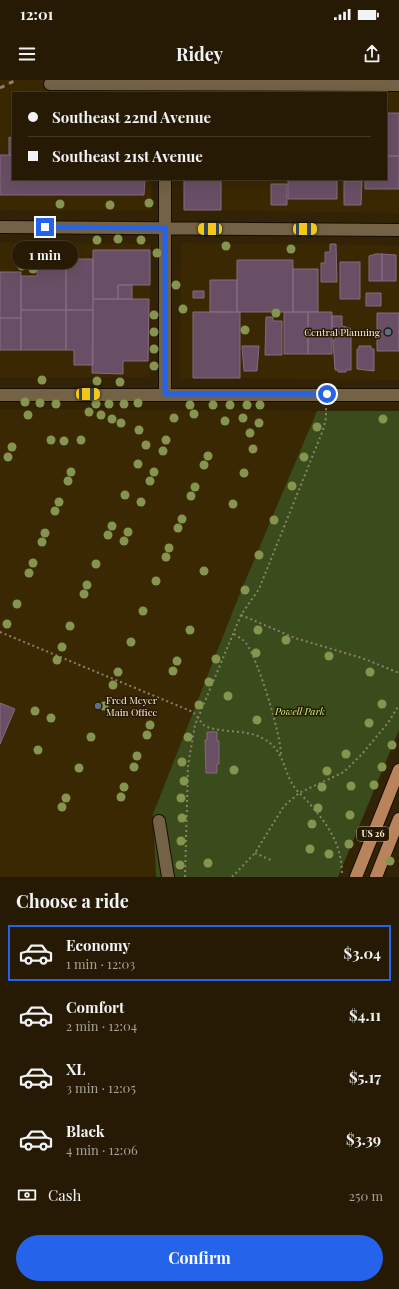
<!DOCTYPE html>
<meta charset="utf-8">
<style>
body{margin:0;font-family:"Playfair Display",serif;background:#2e230e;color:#f1f3f6;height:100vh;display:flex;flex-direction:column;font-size:15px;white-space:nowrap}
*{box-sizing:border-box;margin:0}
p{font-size:13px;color:#a4a19a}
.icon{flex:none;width:22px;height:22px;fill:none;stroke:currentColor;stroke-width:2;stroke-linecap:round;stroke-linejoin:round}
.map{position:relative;height:797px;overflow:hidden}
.sheet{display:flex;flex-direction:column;background:#261a04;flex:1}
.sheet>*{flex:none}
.hud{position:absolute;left:12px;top:12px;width:375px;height:88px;border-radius:0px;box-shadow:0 4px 16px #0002,0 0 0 1px #423826;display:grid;align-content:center;height:88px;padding:0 16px;background:#261a04}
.end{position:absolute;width:18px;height:18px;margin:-9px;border:5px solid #2563eb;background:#fff;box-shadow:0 0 0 2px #fff}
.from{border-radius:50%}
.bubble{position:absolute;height:28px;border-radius:14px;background:#261a04;box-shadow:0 4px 16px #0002,0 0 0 1px #423826;font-size:13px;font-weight:700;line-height:28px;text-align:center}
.car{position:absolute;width:12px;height:24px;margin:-12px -6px;border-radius:5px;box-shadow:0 0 3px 1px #0007;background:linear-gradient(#f5c518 24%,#345 0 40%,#f5c518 0 76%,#345 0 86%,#f5c518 0)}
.hud b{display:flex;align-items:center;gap:14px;height:38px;font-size:15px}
.hud b+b{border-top:1px solid #423826}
.hud i{width:10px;height:10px;background:#f1f3f6}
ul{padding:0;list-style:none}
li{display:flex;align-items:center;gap:12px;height:56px;margin:0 8px 6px;padding:0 8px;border:2px solid transparent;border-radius:0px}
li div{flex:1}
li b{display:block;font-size:15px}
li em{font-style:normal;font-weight:700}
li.selected{border-color:#2563eb}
li>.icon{width:36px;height:36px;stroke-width:1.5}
h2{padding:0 16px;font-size:18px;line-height:48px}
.pay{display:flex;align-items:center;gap:10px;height:44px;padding:0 16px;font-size:15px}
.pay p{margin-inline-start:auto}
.cta{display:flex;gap:8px;margin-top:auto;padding:8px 16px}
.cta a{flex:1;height:46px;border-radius:24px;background:#2563eb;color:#fff;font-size:16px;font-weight:700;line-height:46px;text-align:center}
.status{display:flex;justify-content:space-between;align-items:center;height:28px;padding:0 20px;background:#261a04;direction:ltr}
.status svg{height:11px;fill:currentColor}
header{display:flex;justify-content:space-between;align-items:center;height:52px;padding:0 16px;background:#261a04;font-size:18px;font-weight:700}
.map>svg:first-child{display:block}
.built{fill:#3a2802}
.green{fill:#3a4b1c}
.building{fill:#694f65;stroke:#866a80}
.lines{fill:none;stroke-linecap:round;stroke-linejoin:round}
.minor-casing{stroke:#170d00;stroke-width:14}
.major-casing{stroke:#170d00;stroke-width:14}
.path{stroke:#8d8169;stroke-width:2;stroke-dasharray:2 3;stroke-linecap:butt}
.minor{stroke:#736245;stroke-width:12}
.major{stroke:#b9835c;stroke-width:12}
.rail{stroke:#8b7f67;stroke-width:3;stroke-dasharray:5 5;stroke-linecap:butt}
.tree{fill:#85944f}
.route{stroke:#2563eb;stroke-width:5}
.service-dot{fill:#5c6f8a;stroke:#281a00;stroke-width:1.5}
.labels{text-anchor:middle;stroke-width:3;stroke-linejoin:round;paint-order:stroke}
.shield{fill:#281a00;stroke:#b9ae9b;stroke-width:1}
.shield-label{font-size:9px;font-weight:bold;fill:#f7eedd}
.poi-label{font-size:10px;fill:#f7eedd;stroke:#281a00;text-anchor:end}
.park-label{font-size:10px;font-style:italic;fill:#c9f18a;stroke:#281a00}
</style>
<div class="status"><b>12:01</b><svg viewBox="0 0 49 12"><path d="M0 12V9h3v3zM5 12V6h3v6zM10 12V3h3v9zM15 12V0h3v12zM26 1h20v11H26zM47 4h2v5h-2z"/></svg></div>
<header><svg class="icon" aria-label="menu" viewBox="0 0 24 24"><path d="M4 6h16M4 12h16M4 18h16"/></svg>Ridey<svg class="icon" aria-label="share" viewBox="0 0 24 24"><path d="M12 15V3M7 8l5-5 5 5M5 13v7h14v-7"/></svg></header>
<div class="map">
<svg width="399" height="797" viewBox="0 0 399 797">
<rect width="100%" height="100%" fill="#322306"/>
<!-- built -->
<path class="built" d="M0,0H151V13H13V99H151V131L0,130Z
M183,0H399V133L183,130V99H386V13H183Z
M0,162L151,164L150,297H0Z
M181,163L399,165V300L180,298Z
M0,329L317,331L238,518L153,734L156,797H0Z"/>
<!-- green -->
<path class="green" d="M317,331H399V650L338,797H156L153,734L238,518Z"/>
<!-- building -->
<path class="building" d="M386,33H399V76H386Z
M9,57L13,58V75H9Z
M0,75H13V99H145L144,115H0Z
M386,76H399V109H365V99H386Z
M184,99H221V130H184Z
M288,99H337V119H288Z
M344,101H362L361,125H344Z
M271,104H287V125H271Z
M330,164H336L337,202H321V183H325V172H330Z
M93,170H150V205H118V219H93Z
M376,174H382V201H369V176Z
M382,174L396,175V201H382Z
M37,178L66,179V230H21V196H37Z
M66,179H93V230H66Z
M237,180H293V232H237Z
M340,182H360V219H340Z
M293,189H318V232H293Z
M0,192H21V238H0Z
M210,200H237V232H210Z
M118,205H132V219H118Z
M193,211H204V218H193Z
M366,213H381V226H366Z
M93,219H149L148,281H123V294L92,293Z
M21,230H66V270H21Z
M66,230H93V285H74V270H66Z
M193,232H240V298H193Z
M284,232H308V274H284Z
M308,232H332V274H308Z
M377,233H399V271H377Z
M332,236H342V246L350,248L351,252V290H346V292H338V290H335L333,260H335L336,247H332Z
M266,237H273V241H282V275H265Z
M0,238H21V270H0Z
M242,266H259L257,291H244Z
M359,266H371V269H374V291L357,289V269H359Z
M0,623L15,629L0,664Z
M207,652H217V661H219V684H217V693H206L205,660H207Z"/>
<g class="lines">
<!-- minor casing -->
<g class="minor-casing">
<path id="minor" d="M50,4L399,5
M165,99V314
M0,147L399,150
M0,315H399
M159,741L168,797"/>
</g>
<!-- major casing -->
<g class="major-casing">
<path id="major" d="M356,797L399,690
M376,797L399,739"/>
</g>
<!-- path -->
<path class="path" d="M241,535L295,558L362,578L399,593
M0,552L193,632C197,636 201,643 205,646C219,653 246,649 262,658C284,669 282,687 293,705C297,712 304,717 309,723C328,745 341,763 342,793
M234,554C238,557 243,559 246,563C258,579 281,655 281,675
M255,773L273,781
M185,797L188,686L195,645L241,535L259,509L323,350L326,338V326
M232,797L255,773L284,726L299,713L344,692L362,674L388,643L399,625"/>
<!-- minor -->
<use href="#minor" class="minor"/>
<!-- major -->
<use href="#major" class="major"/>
<!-- rail -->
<path class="rail" d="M0,8L16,0"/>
</g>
<!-- trees -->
<g class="tree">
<circle cx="149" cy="123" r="4.5"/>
<circle cx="60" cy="124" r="4.5"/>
<circle cx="110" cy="125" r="4.5"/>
<circle cx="118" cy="159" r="4.5"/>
<circle cx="97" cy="160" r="4.5"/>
<circle cx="141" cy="160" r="4.5"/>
<circle cx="226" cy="166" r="4.5"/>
<circle cx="42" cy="169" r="4.5"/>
<circle cx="291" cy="169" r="4.5"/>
<circle cx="63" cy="172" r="4.5"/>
<circle cx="157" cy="173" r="4.5"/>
<circle cx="34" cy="177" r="4.5"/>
<circle cx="22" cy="186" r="4.5"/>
<circle cx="33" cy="189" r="4.5"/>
<circle cx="176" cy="205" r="4.5"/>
<circle cx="183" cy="229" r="4.5"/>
<circle cx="276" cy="233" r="4.5"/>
<circle cx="154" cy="235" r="4.5"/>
<circle cx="245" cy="250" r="4.5"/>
<circle cx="154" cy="252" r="4.5"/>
<circle cx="154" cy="269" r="4.5"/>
<circle cx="154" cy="286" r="4.5"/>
<circle cx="42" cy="300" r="4.5"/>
<circle cx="97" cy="301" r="4.5"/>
<circle cx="120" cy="302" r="4.5"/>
<circle cx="25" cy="322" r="4.5"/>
<circle cx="40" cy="323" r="4.5"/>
<circle cx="138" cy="323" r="4.5"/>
<circle cx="56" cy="324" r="4.5"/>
<circle cx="96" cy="324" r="4.5"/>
<circle cx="109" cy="324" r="4.5"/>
<circle cx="124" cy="324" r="4.5"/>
<circle cx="190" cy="325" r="4.5"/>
<circle cx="213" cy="325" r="4.5"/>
<circle cx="230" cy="325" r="4.5"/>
<circle cx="247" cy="325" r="4.5"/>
<circle cx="260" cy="325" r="4.5"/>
<circle cx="89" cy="332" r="4.5"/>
<circle cx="194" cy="334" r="4.5"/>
<circle cx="28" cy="335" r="4.5"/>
<circle cx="101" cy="335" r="4.5"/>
<circle cx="174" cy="338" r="4.5"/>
<circle cx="243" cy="338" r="4.5"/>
<circle cx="112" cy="339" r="4.5"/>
<circle cx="383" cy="339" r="4.5"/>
<circle cx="225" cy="341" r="4.5"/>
<circle cx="121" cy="343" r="4.5"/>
<circle cx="259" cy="343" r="4.5"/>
<circle cx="317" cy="347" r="4.5"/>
<circle cx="139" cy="350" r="4.5"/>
<circle cx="250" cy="353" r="4.5"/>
<circle cx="51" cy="360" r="4.5"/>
<circle cx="81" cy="360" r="4.5"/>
<circle cx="166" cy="360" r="4.5"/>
<circle cx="64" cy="361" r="4.5"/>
<circle cx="146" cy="365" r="4.5"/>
<circle cx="12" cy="367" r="4.5"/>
<circle cx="253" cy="369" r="4.5"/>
<circle cx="163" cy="371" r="4.5"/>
<circle cx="208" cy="376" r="4.5"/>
<circle cx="8" cy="377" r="4.5"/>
<circle cx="304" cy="377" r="4.5"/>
<circle cx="138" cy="384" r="4.5"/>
<circle cx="204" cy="385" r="4.5"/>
<circle cx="71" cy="392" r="4.5"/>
<circle cx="154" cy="392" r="4.5"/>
<circle cx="244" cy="393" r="4.5"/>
<circle cx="68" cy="401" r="4.5"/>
<circle cx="150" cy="401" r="4.5"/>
<circle cx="292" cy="406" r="4.5"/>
<circle cx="195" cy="407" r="4.5"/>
<circle cx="125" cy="415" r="4.5"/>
<circle cx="191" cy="416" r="4.5"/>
<circle cx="59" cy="422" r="4.5"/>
<circle cx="141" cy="422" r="4.5"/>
<circle cx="233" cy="424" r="4.5"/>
<circle cx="55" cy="431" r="4.5"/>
<circle cx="182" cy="439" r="4.5"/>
<circle cx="274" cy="440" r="4.5"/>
<circle cx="112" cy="446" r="4.5"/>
<circle cx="178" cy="448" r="4.5"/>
<circle cx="128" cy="452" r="4.5"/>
<circle cx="45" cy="453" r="4.5"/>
<circle cx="108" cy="455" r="4.5"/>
<circle cx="124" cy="461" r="4.5"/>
<circle cx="42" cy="462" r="4.5"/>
<circle cx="169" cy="468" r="4.5"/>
<circle cx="259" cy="475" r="4.5"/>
<circle cx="166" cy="477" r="4.5"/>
<circle cx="33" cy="483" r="4.5"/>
<circle cx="96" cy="484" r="4.5"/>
<circle cx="204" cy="491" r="4.5"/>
<circle cx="29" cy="493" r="4.5"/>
<circle cx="156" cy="501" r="4.5"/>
<circle cx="87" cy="505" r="4.5"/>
<circle cx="245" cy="510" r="4.5"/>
<circle cx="84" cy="514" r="4.5"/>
<circle cx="17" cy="524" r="4.5"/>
<circle cx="143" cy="531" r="4.5"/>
<circle cx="7" cy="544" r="4.5"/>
<circle cx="70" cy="546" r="4.5"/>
<circle cx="190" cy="550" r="4.5"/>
<circle cx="258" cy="550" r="4.5"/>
<circle cx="286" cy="560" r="4.5"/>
<circle cx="131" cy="562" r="4.5"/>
<circle cx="62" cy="567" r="4.5"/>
<circle cx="256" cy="573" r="4.5"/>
<circle cx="329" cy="576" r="4.5"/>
<circle cx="216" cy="579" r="4.5"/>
<circle cx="57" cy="580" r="4.5"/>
<circle cx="177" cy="581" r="4.5"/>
<circle cx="173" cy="591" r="4.5"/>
<circle cx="118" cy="592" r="4.5"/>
<circle cx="370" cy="592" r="4.5"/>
<circle cx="209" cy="602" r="4.5"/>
<circle cx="113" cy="605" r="4.5"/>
<circle cx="228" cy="616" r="4.5"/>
<circle cx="382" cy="624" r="4.5"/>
<circle cx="199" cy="625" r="4.5"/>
<circle cx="104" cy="626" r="4.5"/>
<circle cx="35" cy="631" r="4.5"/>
<circle cx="51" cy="638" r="4.5"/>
<circle cx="257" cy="640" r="4.5"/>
<circle cx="369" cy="643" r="4.5"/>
<circle cx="150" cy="645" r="4.5"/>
<circle cx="147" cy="655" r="4.5"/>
<circle cx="91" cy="657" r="4.5"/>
<circle cx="188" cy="657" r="4.5"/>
<circle cx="392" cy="665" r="4.5"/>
<circle cx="38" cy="670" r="4.5"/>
<circle cx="346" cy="674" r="4.5"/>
<circle cx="137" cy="676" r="4.5"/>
<circle cx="182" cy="682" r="4.5"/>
<circle cx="134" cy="687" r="4.5"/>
<circle cx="382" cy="687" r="4.5"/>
<circle cx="79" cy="688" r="4.5"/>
<circle cx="234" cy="690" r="4.5"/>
<circle cx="327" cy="691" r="4.5"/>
<circle cx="184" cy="701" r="4.5"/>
<circle cx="374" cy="705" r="4.5"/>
<circle cx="351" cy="706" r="4.5"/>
<circle cx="124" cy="707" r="4.5"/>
<circle cx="322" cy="707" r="4.5"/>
<circle cx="121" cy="717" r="4.5"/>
<circle cx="66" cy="718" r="4.5"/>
<circle cx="181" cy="718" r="4.5"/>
<circle cx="62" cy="727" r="4.5"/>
<circle cx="318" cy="728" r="4.5"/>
<circle cx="350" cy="735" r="4.5"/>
<circle cx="182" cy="738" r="4.5"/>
<circle cx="312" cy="744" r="4.5"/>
<circle cx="181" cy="761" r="4.5"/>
<circle cx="349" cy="764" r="4.5"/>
<circle cx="310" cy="769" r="4.5"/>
<circle cx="329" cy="774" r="4.5"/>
<circle cx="390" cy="781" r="4.5"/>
<circle cx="208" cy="783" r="4.5"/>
<circle cx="180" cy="785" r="4.5"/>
</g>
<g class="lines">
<!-- route -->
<path class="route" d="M45,147L165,148V314H327"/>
</g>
<!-- markers -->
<g class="service-dot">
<circle cx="388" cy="252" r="4"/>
<circle cx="98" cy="626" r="4"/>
</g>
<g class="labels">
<!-- shield labels -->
<rect class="shield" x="357" y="747" width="32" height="14" rx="3"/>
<g class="shield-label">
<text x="373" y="757">US 26</text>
</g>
<!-- poi labels -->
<g class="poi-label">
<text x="380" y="256">Central Planning</text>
<text x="106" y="624" text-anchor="start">Fred Meyer<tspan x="106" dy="12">Main Office</tspan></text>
</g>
<!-- park labels -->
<g class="park-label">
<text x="300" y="635">Powell Park</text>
</g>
</g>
</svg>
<i class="end from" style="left:327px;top:314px"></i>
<i class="end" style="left:45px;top:147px"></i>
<div class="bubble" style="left:12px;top:161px;width:66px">1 min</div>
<i class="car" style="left:210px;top:149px;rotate:270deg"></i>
<i class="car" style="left:305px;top:149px;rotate:90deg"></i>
<i class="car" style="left:88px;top:314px;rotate:90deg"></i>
<div class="hud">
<b><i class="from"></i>Southeast 22nd Avenue</b>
<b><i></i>Southeast 21st Avenue</b>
</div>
</div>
<section class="sheet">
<h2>Choose a ride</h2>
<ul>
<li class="selected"><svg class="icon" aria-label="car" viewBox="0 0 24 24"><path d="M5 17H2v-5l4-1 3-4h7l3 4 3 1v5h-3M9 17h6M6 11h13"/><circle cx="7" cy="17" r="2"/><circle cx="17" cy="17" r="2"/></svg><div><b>Economy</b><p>1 min · 12:03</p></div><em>$3.04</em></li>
<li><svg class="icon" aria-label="car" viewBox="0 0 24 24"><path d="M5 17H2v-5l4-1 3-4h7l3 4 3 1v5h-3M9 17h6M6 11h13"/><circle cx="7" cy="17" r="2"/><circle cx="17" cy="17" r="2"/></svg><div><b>Comfort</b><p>2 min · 12:04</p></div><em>$4.11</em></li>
<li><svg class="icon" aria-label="car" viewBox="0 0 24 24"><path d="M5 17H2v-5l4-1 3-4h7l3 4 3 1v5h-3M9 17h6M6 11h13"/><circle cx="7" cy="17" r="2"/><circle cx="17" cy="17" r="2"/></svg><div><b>XL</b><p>3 min · 12:05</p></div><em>$5.17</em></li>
<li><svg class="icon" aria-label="car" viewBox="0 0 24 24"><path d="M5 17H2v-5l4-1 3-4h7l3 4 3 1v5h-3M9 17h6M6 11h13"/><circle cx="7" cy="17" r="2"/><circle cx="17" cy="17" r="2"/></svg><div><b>Black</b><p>4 min · 12:06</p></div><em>$3.39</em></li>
</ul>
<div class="pay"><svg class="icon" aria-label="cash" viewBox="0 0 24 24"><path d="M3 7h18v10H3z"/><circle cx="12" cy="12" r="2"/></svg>Cash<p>250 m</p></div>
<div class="cta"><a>Confirm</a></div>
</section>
